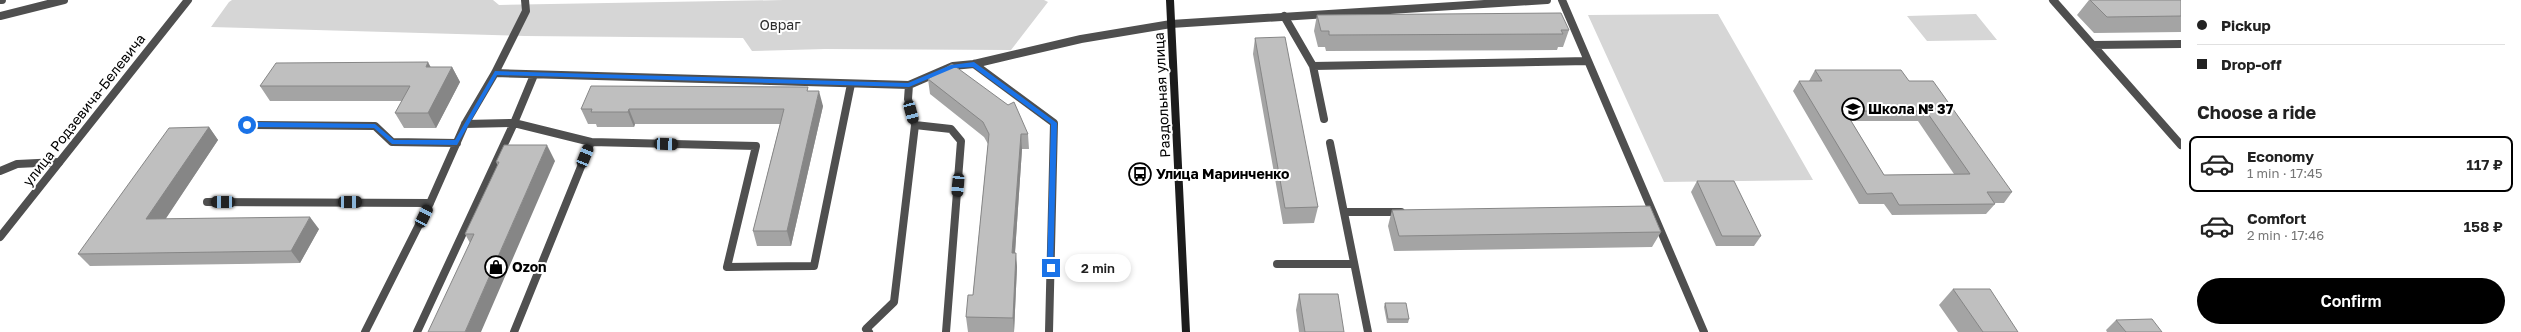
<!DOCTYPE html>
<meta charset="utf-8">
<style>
body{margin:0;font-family:"Golos Text",sans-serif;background:#f2f2f2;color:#222;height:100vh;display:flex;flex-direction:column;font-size:15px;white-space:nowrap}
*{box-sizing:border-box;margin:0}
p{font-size:13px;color:#767676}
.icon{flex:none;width:22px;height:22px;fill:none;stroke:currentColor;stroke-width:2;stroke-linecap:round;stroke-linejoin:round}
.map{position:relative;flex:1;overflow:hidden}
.details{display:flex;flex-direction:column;background:#fff;width:340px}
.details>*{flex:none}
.hud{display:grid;align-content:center;height:88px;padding:0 16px;background:#fff}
.end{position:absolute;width:18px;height:18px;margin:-9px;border:5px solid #1a73e8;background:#fff;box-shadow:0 0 0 2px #fff}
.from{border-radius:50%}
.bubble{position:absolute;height:28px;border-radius:14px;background:#fff;box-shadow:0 2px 6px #0003;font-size:13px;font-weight:600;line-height:28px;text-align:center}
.car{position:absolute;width:12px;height:24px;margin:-12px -6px;border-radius:5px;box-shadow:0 0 3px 1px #0007;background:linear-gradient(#222 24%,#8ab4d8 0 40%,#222 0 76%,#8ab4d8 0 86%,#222 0)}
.hud b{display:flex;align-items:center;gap:14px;height:38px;font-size:15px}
.hud b+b{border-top:1px solid #e0e0e0}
.hud i{width:10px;height:10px;background:#222}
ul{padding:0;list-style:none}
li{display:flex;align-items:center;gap:12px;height:56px;margin:0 8px 6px;padding:0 8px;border:2px solid transparent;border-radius:8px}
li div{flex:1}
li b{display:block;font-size:15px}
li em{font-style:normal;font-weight:600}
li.on{border-color:#000}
li>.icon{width:36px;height:36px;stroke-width:1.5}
h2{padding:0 16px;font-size:18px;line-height:48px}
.button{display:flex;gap:8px;margin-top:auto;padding:8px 16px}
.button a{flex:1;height:46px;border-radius:24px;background:#000;color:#fff;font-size:16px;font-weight:600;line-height:46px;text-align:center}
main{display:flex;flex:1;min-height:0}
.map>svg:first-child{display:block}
.green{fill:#d6d6d6}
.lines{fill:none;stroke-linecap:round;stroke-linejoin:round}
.service{stroke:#4f4f4f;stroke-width:8}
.minor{stroke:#4f4f4f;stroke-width:8}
.secondary{stroke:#1c1c1c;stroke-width:8}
.wall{fill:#a4a4a4;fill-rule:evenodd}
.shaded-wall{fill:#868686}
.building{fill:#bfbfbf;stroke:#868686;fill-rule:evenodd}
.route{fill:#1a73e8}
.labels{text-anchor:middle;stroke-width:4;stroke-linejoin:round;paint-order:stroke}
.park-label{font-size:14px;fill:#2d2d2d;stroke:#fff}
.street-label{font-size:14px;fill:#000;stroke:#fff}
.poi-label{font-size:14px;font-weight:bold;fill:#000;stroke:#fff;text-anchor:start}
</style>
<main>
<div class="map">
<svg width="2181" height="332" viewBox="0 0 2181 332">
<rect width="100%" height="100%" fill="#fff"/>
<!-- green -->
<path class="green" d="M232,0H493L499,5L784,0H1044L1048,2L1011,50L825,49L752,51L743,38L525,36L211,27L229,2Z
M1718,14L1813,180L1664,182L1588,15Z
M1976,14L1997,40L1927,41L1907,16Z"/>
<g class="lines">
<!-- service -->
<path class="service" d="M0,0H2
M1562,0L1704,332
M2053,0L2181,145
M0,16L64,0
M1284,16L1313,66L1588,61
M2093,45L2181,44
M974,64L1054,123L1049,332
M1313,66L1324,119
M495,73L909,85L953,66L974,64L1081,39L1171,24
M247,125L375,126L392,142L457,143
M915,125L951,129L961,141L946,332
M591,142L756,146L727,267L814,266L851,84
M1330,143L1368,332
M0,171L17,164L59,162
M207,202L430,203
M1344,212H1401
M1277,264H1354
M365,332L430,203L465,124L495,73L526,11L525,0
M417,332L514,123L465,124
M514,332L591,142L514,123L534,75
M869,332L866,329L894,302L915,125L908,99L909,85"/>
<!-- minor -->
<path class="minor" d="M1171,24L1547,0
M0,237L188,0"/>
<!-- secondary -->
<path class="secondary" d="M1170,0L1186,332"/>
</g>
<!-- wall -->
<path class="wall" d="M2089,0H2181V32L2094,33L2077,15Z
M1317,15L1569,30L1563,47H1558L1557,50L1326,51L1325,47H1318L1314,31Z
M1255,38L1318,207L1314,223L1283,224L1253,54Z
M431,67H452L460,82L436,128H404L395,113L402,101H270L260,86Z
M1815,70L1909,81L2012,192L2004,203H1994L1995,204L1986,214L1892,215L1884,204H1859L1793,91L1799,81H1809ZM1851,121H1918L1954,174L1884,175Z
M928,79L1028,134L1029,149H1022L1015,253L1017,267L1014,332H968L966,317L973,295L988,144L984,137L930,94Z
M809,91L823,106L791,246H757L753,231L780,124H635L634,127H597L596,124H588L581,109Z
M209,127L218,140L165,219L319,229L300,263L90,266L78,254Z
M555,161L470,243L465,234L498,166L496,162Z
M1697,181L1761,236L1754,246H1716L1691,192Z
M1392,210L1661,232L1652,247L1394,251L1388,226Z
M1953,289L2018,332H1958L1939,305Z
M1299,294L1344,332H1299L1296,310Z
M1385,303L1409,319L1408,323H1387L1384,307Z
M2116,320L2162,332H2107L2106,330Z"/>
<!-- shaded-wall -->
<path class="shaded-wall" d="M428,62L436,77L426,67Z
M452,67L460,82L436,128L428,113Z
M819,91L823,106L791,246L787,231Z
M629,109L635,124L634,127L628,112Z
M209,127L218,140L157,232L146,219Z
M1021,134L1022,149L1014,267L1012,253Z
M547,145L555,161L481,332H465Z
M310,217L319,229L300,263L291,251Z
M1016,253L1017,267L1014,332L1013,318Z"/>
<!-- building -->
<path class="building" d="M2090,0H2181V16L2107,17Z
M1561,13L1569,30H1561L1563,34L1329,35V31H1321L1317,15Z
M1285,37L1318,207L1285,208L1255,38Z
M428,62L426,67H452L428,113H395L410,86H260L276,63Z
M952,64L1008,105L1014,102L1028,134H1021L1012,253H1016L1013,318L966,317L968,295H973L989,134L983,122L928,79Z
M1815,70H1901L1909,81H1933L2012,192H1987L1995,204L1899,205L1892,193L1867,194L1799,81H1822ZM1845,111H1926L1970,174L1884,175Z
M591,86L808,87L807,91H819L787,231H753L784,109H629L628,112H591L592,109H581Z
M209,127L146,219L310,217L291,251L78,254L169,128Z
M504,145H547L465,332H428L474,234H465L499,162H496Z
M1697,181H1734L1761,236H1722Z
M1650,206L1661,232L1399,236L1392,210Z
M1953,289H1990L2018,332H1983Z
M1299,294H1338L1344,332H1305Z
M1385,303H1406L1409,319H1388Z
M2152,319L2162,332H2126L2116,320Z"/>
<!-- route -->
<path class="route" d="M974,62L1057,123L1053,270L1047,268L1051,124L973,67L954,68L909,87L497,75L457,145L392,144L374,128L247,127L244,125L247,122L375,124L394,140H455L495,71L908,83L951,65Z"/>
<!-- icons -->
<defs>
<g id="school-ring" transform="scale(1.15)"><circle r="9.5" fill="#fff" stroke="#000" stroke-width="1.5"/><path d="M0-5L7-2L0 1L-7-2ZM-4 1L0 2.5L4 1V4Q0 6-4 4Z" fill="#000"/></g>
<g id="bus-ring" transform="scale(1.15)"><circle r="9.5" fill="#fff" stroke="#000" stroke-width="1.5"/><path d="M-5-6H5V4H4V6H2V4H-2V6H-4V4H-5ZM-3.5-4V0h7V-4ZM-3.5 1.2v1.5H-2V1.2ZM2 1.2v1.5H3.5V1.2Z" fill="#000"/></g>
<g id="shop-ring" transform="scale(1.15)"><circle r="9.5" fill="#fff" stroke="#000" stroke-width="1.5"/><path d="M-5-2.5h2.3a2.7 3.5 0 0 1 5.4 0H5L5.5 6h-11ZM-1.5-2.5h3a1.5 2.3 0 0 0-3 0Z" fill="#000"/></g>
</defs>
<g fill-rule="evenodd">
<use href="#school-ring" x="1853" y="109"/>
<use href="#bus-ring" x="1140" y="174"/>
<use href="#shop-ring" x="496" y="267"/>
</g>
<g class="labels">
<!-- park labels -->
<g class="park-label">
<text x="780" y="30">Овраг</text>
</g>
<!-- street labels -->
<g class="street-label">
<text transform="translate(1162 95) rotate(-93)" y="5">Раздольная улица</text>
<text transform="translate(84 110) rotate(-52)" y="5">улица Родзевича-Белевича</text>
</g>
<!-- poi labels -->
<g class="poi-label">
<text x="1868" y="114">Школа № 37</text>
<text x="1156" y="179">Улица Маринченко</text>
<text x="512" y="272">Ozon</text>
</g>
</g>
</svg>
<i class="end from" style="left:247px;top:125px"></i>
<i class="end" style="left:1051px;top:268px"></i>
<div class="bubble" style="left:1065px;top:254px;width:66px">2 min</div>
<i class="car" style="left:911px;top:112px;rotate:165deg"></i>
<i class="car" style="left:666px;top:144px;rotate:92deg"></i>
<i class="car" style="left:585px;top:156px;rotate:22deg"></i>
<i class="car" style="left:958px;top:185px;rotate:185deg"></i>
<i class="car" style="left:223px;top:202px;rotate:270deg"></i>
<i class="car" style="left:350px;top:202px;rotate:90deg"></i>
<i class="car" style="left:424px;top:216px;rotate:26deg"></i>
</div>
<section class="details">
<div class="hud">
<b><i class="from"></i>Pickup</b>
<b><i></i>Drop-off</b>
</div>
<h2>Choose a ride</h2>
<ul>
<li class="on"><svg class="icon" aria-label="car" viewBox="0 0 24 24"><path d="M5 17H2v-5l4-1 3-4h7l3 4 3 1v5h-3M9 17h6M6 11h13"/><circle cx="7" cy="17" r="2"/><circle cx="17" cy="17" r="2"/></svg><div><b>Economy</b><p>1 min · 17:45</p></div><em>117 ₽</em></li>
<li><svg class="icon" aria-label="car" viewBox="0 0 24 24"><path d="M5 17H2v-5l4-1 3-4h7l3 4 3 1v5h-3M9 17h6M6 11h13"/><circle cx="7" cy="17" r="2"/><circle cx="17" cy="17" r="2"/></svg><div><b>Comfort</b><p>2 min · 17:46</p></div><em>158 ₽</em></li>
</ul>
<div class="button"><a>Confirm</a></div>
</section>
</main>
